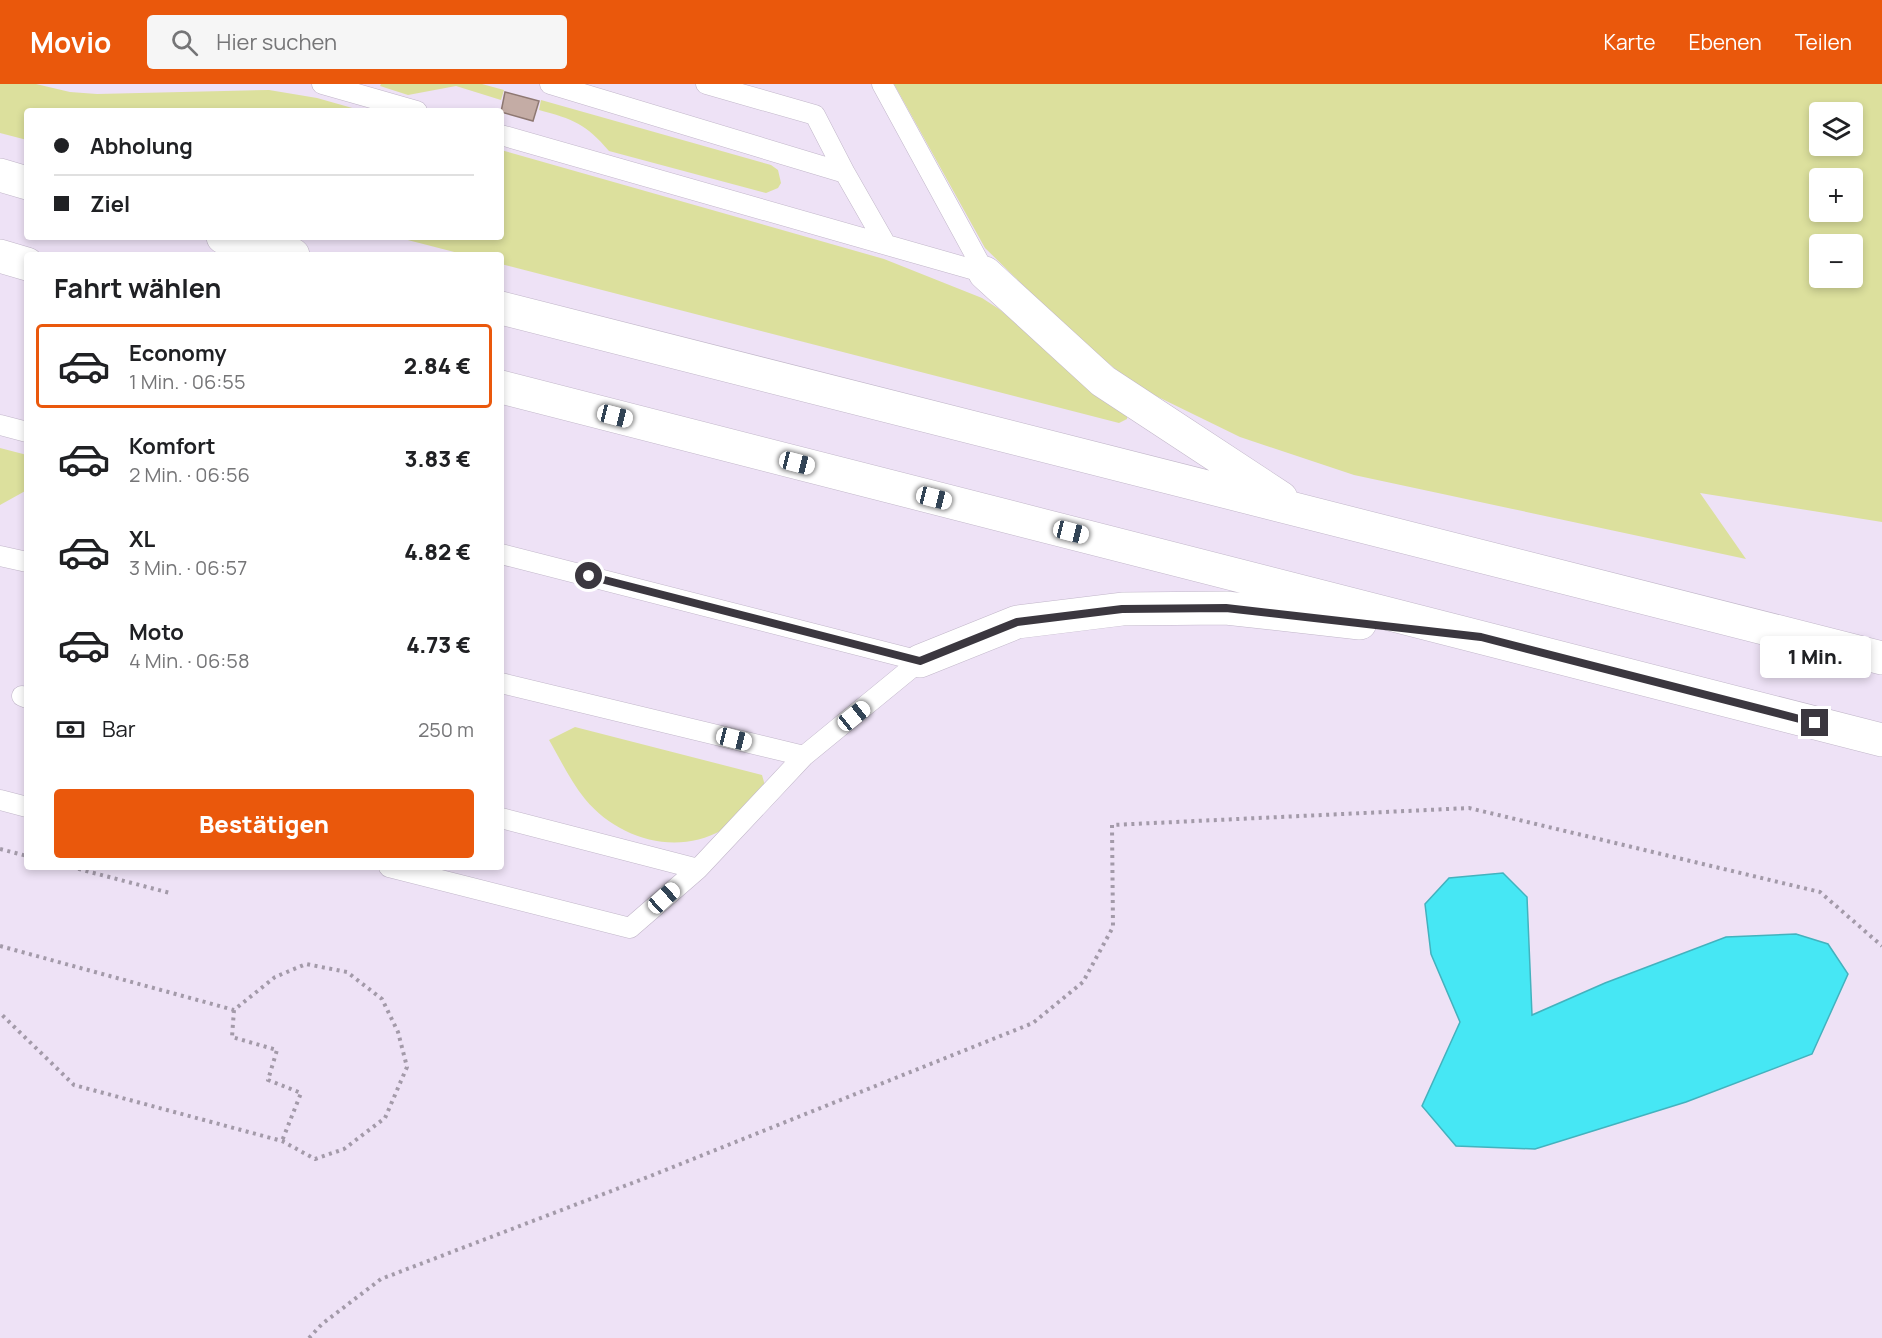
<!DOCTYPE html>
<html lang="de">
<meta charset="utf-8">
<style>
body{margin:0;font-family:Manrope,sans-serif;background:#f6f6f6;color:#202124;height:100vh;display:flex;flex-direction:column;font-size:22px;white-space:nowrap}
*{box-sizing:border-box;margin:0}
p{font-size:20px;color:#757577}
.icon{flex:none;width:33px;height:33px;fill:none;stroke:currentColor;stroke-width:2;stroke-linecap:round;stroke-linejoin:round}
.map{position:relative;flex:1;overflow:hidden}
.side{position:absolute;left:24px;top:168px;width:480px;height:618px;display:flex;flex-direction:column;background:#fff;border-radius:6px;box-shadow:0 3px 9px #0003}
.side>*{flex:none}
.hud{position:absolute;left:24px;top:24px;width:480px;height:132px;border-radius:6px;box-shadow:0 3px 9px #0003;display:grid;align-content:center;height:132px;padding:0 30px;background:#fff}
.tools{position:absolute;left:1809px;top:18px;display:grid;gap:12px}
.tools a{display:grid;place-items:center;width:54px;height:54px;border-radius:6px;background:#fff;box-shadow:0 3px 9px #0003;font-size:30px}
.end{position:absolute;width:27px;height:27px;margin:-14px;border:8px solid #3b373f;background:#fff;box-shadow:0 0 0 3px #fff}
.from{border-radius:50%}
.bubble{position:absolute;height:42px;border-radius:6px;background:#fff;box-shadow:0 3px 9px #0003;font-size:20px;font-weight:800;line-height:42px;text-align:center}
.car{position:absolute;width:18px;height:36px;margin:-18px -9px;border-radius:8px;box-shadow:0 0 4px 2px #0007;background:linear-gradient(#fff 24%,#345 0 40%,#fff 0 76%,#345 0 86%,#fff 0)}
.hud b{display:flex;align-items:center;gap:21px;height:57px;font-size:22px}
.hud b+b{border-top:2px solid #e0e0e0}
.hud i{width:15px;height:15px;background:#202124}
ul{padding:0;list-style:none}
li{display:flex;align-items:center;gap:18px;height:84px;margin:0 12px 9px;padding:0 18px;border:3px solid transparent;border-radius:6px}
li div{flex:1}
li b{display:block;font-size:22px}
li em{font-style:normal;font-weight:800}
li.active{border-color:#ea580c}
li>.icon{width:54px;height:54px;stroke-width:1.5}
h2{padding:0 30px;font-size:27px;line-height:72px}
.pay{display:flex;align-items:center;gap:15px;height:66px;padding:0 30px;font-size:22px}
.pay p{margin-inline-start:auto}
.primary-button{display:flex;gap:12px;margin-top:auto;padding:12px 30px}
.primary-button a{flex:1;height:69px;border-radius:6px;background:#ea580c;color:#fff;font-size:24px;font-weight:800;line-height:69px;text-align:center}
header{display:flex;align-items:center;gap:36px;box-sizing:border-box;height:84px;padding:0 30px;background:#ea580c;color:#fff}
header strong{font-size:28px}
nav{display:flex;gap:33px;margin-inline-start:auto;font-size:21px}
.search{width:420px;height:54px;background:#f6f6f6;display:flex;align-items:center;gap:15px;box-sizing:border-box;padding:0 21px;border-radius:6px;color:#757577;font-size:22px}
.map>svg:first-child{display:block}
.green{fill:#dce09d;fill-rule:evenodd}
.water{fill:#46e7f4;stroke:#43b2be;stroke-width:1.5}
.building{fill:#c4aca5;stroke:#8e7872;stroke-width:1.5}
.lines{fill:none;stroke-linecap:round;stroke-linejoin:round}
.lane-casing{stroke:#c1b6c9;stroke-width:21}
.highway-casing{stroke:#c1b6c9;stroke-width:34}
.path{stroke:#a39aa9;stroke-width:4;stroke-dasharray:3 4.5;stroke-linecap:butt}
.lane{stroke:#fff;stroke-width:20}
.highway{stroke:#fff;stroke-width:33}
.route{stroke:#3b373f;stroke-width:8}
</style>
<header>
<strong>Movio</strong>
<div class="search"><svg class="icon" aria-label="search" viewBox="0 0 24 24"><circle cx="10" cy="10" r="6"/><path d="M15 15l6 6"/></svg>Hier suchen</div>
<nav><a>Karte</a><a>Ebenen</a><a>Teilen</a></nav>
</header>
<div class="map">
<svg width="1882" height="1254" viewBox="0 0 1882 1254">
<rect width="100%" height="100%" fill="#eee2f6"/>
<!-- green -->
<path class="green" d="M0,0H36L70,8L97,10L269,6L317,14L363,27H27V56L0,49Z
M381,0H482L504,6L501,16L456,2L408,11L380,2Z
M894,0H1882V438L1700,409L1746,475L1354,391L1240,353L1154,311L1119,288L1074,251L985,164ZM1820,28H1852V62H1820ZM1820,94H1852V128H1820ZM1820,160H1852V194H1820Z
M541,16L771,81L778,86L781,99L778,104L766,109L609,67C586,40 573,35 539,26Z
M501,66L884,175L982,214L999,225L1127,332V335L1119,339L501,180V171H466L396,153H501Z
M0,364L27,371V406L0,421Z
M575,643L762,691L766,705C753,718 738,737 722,746C676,772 618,755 585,715C571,698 560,675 549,656Z"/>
<!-- water -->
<path class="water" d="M1503,789L1527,813L1532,931L1605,899L1726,853L1796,850L1828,860L1848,890L1812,970L1686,1018L1535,1065L1456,1062L1422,1022L1460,938L1431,870L1425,820L1449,794Z"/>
<!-- building -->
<path class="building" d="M505,8L539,17L533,37L501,28Z"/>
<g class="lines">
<!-- lane casing -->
<g class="lane-casing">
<path id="lane" d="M322,0L417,27
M550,0L845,89L885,159
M706,0L815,31L845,89
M882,0L985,189
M501,51L985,189
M0,341L27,348
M501,470L920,577
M0,472L27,478
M501,599L804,672L920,577
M22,612L27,614
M0,716L27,723
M501,734L698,785
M389,783L630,844L698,785L804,672"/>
</g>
<!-- highway casing -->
<g class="highway-casing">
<path id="highway" d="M0,91L27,99
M223,153L293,171
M0,172L27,180
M985,189L1103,297L1281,414
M501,224L1882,574
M501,303L1882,656
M920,577L1017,538L1122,525L1226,524L1360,539"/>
</g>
<!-- path -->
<path class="path" d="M0,765L27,772
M71,783L170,809
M0,862L234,926L275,893L306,880L347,888L382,915L398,948L407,983L385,1034L344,1065L315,1075L282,1057L74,1001L0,929
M234,926L232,953L277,966L268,996L301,1009L282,1057
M309,1254L322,1240L381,1195L648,1093L1033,939L1083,898L1113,843L1112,741L1469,724L1820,808L1882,862"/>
<!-- lane -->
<use href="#lane" class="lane"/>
<!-- highway -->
<use href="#highway" class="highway"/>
</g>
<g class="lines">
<!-- route -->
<path class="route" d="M589,492L920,577L1017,538L1122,525L1226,524L1481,553L1815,639"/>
</g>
</svg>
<div class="tools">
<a><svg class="icon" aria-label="layers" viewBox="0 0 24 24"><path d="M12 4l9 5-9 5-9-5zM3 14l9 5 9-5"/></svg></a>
<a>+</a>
<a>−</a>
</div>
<i class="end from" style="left:589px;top:492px"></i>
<i class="end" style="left:1815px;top:639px"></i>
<div class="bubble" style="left:1760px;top:552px;width:111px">1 Min.</div>
<i class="car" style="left:615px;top:332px;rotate:104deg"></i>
<i class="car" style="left:797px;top:379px;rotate:104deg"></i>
<i class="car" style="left:934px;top:414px;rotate:104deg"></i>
<i class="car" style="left:1071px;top:448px;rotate:104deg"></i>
<i class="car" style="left:854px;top:632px;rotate:51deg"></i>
<i class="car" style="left:734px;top:655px;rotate:104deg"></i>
<i class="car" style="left:664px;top:814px;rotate:48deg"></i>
<div class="hud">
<b><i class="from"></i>Abholung</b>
<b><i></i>Ziel</b>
</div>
<section class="side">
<h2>Fahrt wählen</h2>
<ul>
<li class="active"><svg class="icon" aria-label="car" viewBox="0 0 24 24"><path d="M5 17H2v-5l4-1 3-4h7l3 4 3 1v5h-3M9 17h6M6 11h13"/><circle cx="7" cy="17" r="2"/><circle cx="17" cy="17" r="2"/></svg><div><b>Economy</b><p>1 Min. · 06:55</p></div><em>2.84 €</em></li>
<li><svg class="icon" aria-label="car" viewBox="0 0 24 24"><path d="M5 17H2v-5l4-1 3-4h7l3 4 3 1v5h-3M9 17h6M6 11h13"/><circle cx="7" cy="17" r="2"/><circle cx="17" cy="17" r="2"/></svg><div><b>Komfort</b><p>2 Min. · 06:56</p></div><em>3.83 €</em></li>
<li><svg class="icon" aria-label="car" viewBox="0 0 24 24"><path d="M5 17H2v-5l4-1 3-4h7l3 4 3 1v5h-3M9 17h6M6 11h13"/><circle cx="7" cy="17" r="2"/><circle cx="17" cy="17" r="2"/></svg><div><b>XL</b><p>3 Min. · 06:57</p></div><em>4.82 €</em></li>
<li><svg class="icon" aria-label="car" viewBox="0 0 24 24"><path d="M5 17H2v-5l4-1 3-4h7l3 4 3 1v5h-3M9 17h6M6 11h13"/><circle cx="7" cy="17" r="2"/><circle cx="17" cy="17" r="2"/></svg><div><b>Moto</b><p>4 Min. · 06:58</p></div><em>4.73 €</em></li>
</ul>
<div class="pay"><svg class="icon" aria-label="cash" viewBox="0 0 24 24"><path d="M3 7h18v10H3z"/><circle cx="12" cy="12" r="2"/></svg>Bar<p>250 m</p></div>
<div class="primary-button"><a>Bestätigen</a></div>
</section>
</div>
